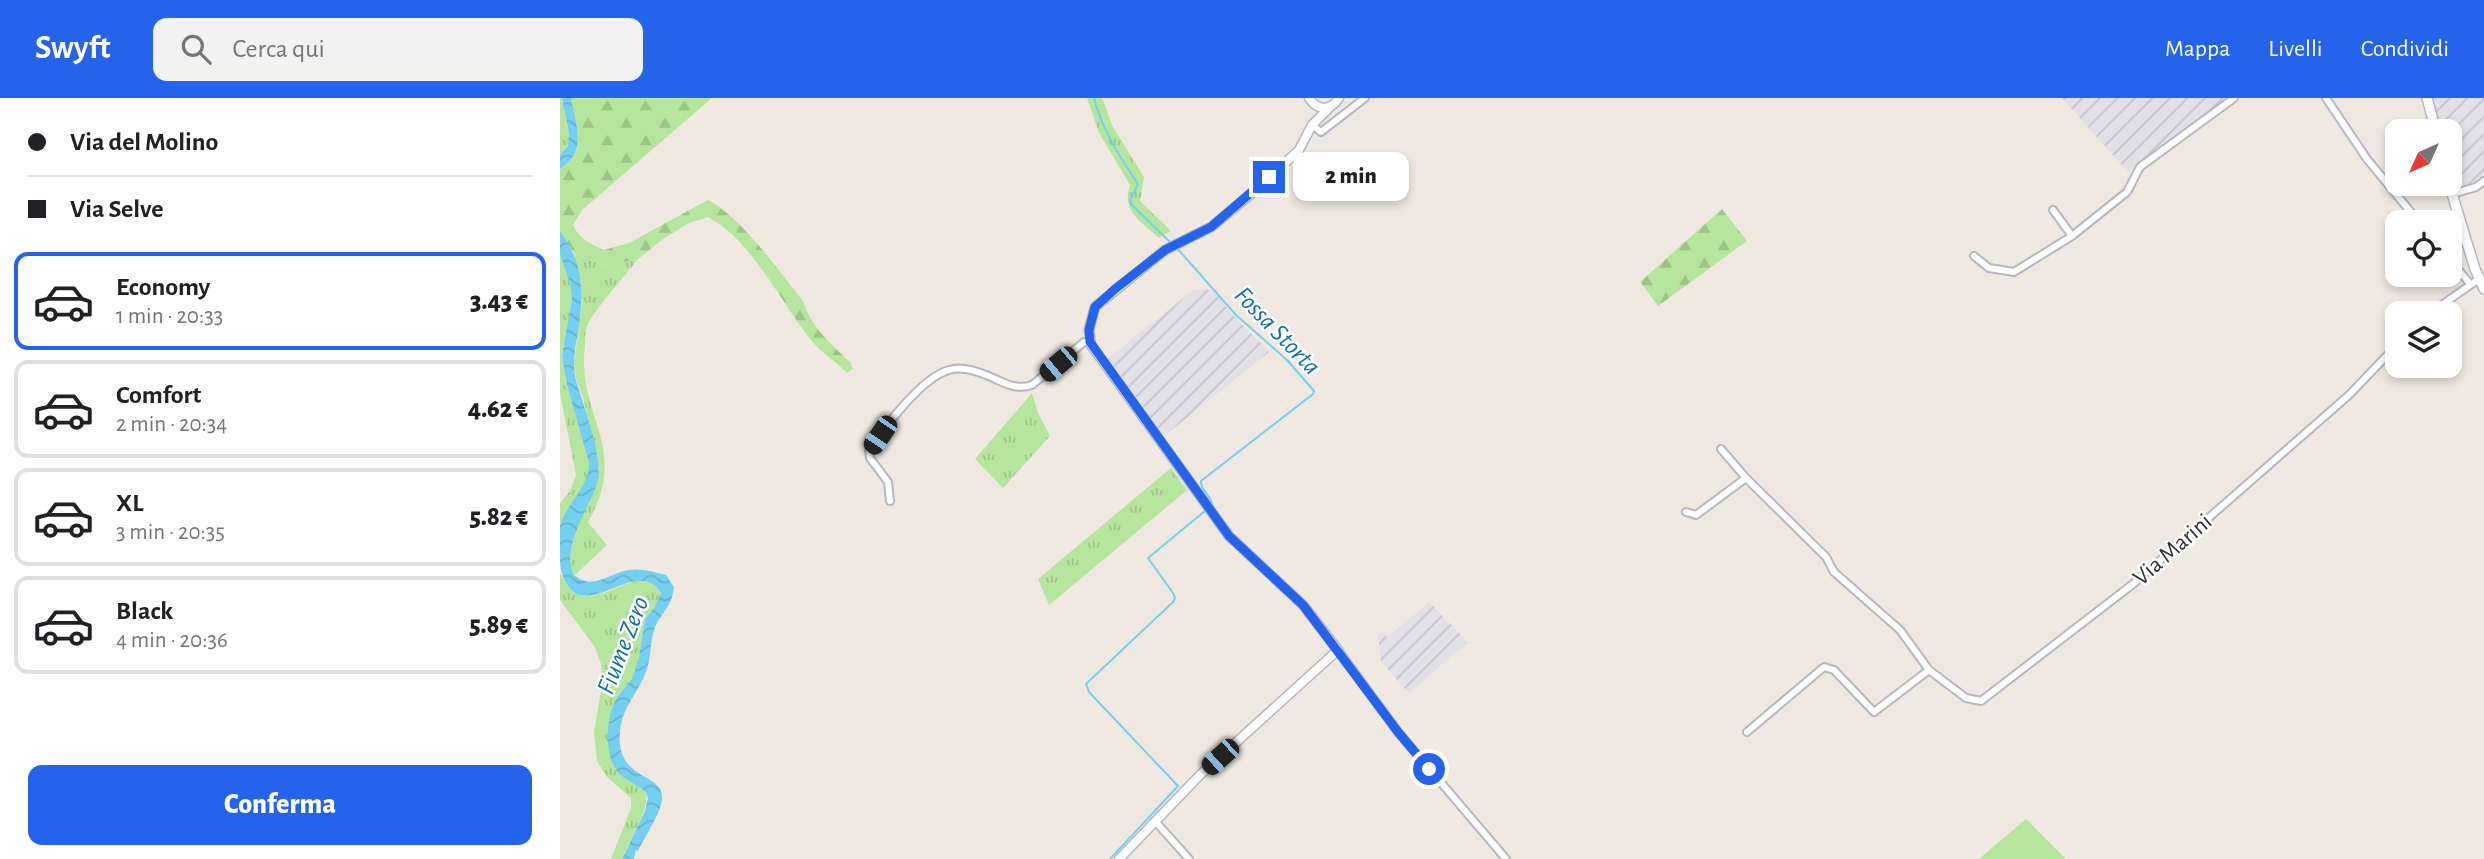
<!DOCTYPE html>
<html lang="it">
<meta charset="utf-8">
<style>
body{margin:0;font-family:"Alegreya Sans",sans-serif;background:#f2f2f2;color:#202124;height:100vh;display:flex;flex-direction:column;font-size:26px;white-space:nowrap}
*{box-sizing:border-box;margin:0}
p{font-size:23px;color:#757577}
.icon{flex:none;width:38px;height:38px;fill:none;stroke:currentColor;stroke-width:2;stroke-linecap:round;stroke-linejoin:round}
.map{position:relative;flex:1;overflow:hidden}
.side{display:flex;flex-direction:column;background:#fff;width:560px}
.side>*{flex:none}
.hud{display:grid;align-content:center;height:154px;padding:0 28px;background:#fff}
.needle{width:46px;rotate:225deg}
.fabs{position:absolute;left:1825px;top:21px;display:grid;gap:14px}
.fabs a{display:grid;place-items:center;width:77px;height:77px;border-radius:14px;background:#fff;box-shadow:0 4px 10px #0003;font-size:35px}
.end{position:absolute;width:32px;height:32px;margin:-16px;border:9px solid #2563eb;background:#fff;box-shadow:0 0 0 4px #fff}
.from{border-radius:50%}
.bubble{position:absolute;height:49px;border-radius:14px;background:#fff;box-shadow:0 4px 10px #0003;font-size:23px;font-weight:800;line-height:49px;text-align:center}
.car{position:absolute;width:21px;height:42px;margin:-21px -10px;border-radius:9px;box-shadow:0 0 5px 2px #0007;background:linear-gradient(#222 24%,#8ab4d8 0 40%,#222 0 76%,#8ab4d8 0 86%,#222 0)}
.hud b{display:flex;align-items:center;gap:24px;height:66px;font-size:26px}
.hud b+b{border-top:2px solid #e0e0e0}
.hud i{width:18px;height:18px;background:#202124}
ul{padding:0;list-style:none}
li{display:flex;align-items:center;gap:21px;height:98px;margin:0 14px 10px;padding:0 14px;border:4px solid #e0e0e0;border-radius:14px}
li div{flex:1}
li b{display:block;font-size:26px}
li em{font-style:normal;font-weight:800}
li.current{border-color:#2563eb}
li>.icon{width:63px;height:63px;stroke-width:1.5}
.action{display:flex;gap:14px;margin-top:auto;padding:14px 28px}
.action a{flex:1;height:80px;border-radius:14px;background:#2563eb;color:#fff;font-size:28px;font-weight:800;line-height:80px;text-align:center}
header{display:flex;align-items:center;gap:42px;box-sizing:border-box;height:98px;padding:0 35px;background:#2563eb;color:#fff}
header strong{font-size:33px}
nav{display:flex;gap:38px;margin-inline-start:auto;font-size:24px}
.search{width:490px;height:63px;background:#f2f2f2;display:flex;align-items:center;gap:18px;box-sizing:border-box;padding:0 24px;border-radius:14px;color:#757577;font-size:26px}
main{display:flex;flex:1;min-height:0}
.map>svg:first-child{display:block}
.industrial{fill:url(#industrial-furrows)}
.grass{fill:url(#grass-tufts)}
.forest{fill:url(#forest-firs)}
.park{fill:#b6e59e}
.water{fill:url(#water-waves)}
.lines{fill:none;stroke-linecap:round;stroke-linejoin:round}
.stream{stroke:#75cff0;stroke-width:2}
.minor-casing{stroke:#b4b7c1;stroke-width:10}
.tertiary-casing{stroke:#b4b7c1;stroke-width:11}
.secondary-casing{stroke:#b4b7c1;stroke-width:12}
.minor{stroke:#fff;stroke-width:6}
.tertiary{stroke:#fff;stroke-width:8}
.secondary{stroke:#fff;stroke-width:9}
.route{stroke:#2563eb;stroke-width:9}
.labels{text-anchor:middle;stroke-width:5;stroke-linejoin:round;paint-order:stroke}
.street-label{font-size:24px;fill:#2e2e2e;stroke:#fff}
.water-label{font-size:26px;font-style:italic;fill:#0d6fa3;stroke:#fff}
</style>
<header>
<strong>Swyft</strong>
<div class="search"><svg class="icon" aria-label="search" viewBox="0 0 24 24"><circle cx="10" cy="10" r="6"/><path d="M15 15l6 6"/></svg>Cerca qui</div>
<nav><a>Mappa</a><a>Livelli</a><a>Condividi</a></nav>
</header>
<main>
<section class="side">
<div class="hud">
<b><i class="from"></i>Via del Molino</b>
<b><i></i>Via Selve</b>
</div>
<ul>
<li class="current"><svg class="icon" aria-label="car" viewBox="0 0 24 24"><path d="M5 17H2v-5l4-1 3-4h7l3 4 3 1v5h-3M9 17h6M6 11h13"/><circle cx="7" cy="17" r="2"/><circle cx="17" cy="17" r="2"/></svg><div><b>Economy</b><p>1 min · 20:33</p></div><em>3.43 €</em></li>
<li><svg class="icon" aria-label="car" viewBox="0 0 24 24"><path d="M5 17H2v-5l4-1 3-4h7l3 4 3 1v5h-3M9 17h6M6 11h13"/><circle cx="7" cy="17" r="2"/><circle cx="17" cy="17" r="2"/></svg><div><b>Comfort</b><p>2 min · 20:34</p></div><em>4.62 €</em></li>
<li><svg class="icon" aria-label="car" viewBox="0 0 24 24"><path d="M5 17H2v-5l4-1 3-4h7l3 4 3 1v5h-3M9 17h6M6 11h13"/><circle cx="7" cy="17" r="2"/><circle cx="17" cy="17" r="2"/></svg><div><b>XL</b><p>3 min · 20:35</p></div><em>5.82 €</em></li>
<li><svg class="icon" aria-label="car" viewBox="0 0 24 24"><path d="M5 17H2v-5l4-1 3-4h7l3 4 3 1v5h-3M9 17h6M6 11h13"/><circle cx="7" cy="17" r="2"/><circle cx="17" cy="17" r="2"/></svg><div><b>Black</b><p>4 min · 20:36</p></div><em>5.89 €</em></li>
</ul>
<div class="action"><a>Conferma</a></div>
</section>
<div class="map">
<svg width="1924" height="761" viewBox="0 0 1924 761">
<defs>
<pattern id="industrial-furrows" width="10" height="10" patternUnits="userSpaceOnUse" patternTransform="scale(1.75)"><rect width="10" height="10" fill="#e3e1e8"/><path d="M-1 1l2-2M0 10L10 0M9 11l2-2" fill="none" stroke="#c3c1c7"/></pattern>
<pattern id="grass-tufts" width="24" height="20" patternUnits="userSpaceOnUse" patternTransform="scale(1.75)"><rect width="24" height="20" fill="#b6e59e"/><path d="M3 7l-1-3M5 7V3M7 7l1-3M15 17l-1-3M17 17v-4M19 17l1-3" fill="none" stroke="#9dc588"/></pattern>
<pattern id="forest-firs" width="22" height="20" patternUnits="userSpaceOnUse" patternTransform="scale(1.75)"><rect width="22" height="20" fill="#b6e59e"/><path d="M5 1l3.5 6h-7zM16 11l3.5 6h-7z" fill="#9dc588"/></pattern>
<pattern id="water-waves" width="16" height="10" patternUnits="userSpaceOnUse" patternTransform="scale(1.75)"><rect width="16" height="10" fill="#75cff0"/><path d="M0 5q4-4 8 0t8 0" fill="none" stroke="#66b2ce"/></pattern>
</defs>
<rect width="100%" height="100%" fill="#efe9e1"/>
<!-- industrial -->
<path class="industrial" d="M1502,0H1667L1568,74Z
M1862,0H1924V79L1919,84L1906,89H1885V86H1890V33H1871Z
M635,191L656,192L668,212L709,254L604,338L548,260Z
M869,504L908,544L849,595L821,564L818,537L822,532L827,539Z"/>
<!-- grass -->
<path class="grass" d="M0,0H2L9,35L8,48L0,57Z
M527,0H542L553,29L584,79L580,103L611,133L599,140C581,124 561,113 570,87L539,35Z
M14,155L44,167L77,162C64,180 37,208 28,226C25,232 25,241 25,248C16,318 71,349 28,424L47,447L15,477L6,463L4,451L8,434L23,413L39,372L23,299L16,281L14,265L22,206Z
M0,156L10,186L12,200L2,258L7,287L29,365V379L0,429V405L10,393L16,377L0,296Z
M472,295L478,315L490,338L443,390L415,361Z
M611,370L627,392L489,507L478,481Z
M0,475C5,483 9,493 18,496C45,508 80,462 101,495L94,510L85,521L79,559L72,581L57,599L60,677C67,682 78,686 84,692C95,704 66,747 62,761H51L71,710V700L47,679L37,663L34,634L42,587L41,566L35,549L0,502Z"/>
<!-- forest -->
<path class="forest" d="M11,0H152L22,112L13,127C19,141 31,146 44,152L69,145L148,102C181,119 219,173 243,203C251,229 271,246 291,265L293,271L287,275C276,263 261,255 251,242C221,205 191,141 148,119L129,125L103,141L77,162L44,167L14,155L0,133V71C28,53 16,28 11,0Z
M1162,111L1187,143L1098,208L1080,184Z"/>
<!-- park -->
<path class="park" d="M1466,721L1506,761H1419Z"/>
<!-- water -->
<path class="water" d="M2,0H11C16,28 28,53 0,71V57L8,48L9,35Z
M0,133C24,165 24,196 18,235C15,250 12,267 16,282C23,307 45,363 37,386C28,412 0,451 14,477C33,493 49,475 69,472C81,470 94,474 106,477L114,489C112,510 100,515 94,532C90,546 91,561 86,574C78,595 62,610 60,633C55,683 102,674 102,699C103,712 84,740 78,753L76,752L74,761H62L85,713L88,700L85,693L60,677L51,663L47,639L50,616L57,599L72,581L79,559L85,521L94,510L101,495C77,457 29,524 6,485C0,474 0,467 0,454C0,446 0,436 0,428C7,404 29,390 29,365L7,287L2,258L12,200L10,186L0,156Z"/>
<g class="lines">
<!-- stream -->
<path class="stream" d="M534,0C542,32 560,59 578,86L570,102L571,106L612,146
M616,149L676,217L727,262L754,293L753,296L641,383C640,393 652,398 652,407
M550,761L618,688L529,594L526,586L613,504L615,500L613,495L588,460L645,413"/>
<!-- minor casing -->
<g class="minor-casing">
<path id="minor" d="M1766,0L1807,61L1859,124
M752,27L761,34L805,0
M1892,96L1916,89L1924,83
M1493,112L1512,138
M1414,158L1429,170L1454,174L1512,138L1567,94L1580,69L1674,0
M1890,161L1910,186
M1870,215L1919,181
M1161,351L1186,380L1266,459L1274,474L1340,532L1369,572L1406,600L1421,603L1573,486L1789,297L1838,246
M330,403L328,384L310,360L309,352C324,330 362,279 389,272C401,268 414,272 426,277C442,283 454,293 472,287L524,244H530
M1126,414L1136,417L1186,380
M778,552L838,634L946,761
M1187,634L1264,569L1274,572L1314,614L1369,572
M595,723L629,761"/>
</g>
<!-- tertiary casing -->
<g class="tertiary-casing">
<path id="tertiary" d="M749,0C757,13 771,13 779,0
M559,761L640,677L778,552L743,507L669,438L531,247L529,231L535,209L605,152L651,129L695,93L739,52L752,27L769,10"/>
</g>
<!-- secondary casing -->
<g class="secondary-casing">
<path id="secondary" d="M1867,0L1876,33
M1889,86L1915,171L1924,191"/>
</g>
<!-- minor -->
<use href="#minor" class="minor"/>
<!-- tertiary -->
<use href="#tertiary" class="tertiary"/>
<!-- secondary -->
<use href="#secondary" class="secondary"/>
</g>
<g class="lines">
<!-- route -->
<path class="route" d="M709,79L651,129L605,152L555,191L535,209L529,232L530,244L669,438L743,507L838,634L869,671"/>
</g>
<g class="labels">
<!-- street labels -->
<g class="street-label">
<text transform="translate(1612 451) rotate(-41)" y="8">Via Marini</text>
</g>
<!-- water labels -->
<g class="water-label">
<text transform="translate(718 232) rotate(46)" y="9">Fossa Storta</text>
<text transform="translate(62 547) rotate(-69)" y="9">Fiume Zero</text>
</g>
</g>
</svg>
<div class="fabs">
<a><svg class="needle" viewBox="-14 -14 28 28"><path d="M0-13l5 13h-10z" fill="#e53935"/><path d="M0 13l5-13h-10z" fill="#757577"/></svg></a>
<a><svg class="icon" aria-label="locate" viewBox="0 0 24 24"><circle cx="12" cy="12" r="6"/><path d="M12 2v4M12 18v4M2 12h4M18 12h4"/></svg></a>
<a><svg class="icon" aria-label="layers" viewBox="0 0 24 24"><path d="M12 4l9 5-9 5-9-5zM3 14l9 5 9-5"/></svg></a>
</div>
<i class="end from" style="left:869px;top:671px"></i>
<i class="end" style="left:709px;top:79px"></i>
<div class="bubble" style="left:733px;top:54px;width:116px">2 min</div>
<i class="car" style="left:498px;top:266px;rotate:230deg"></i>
<i class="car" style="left:320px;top:337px;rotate:214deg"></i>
<i class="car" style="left:660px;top:659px;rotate:228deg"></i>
</div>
</main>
